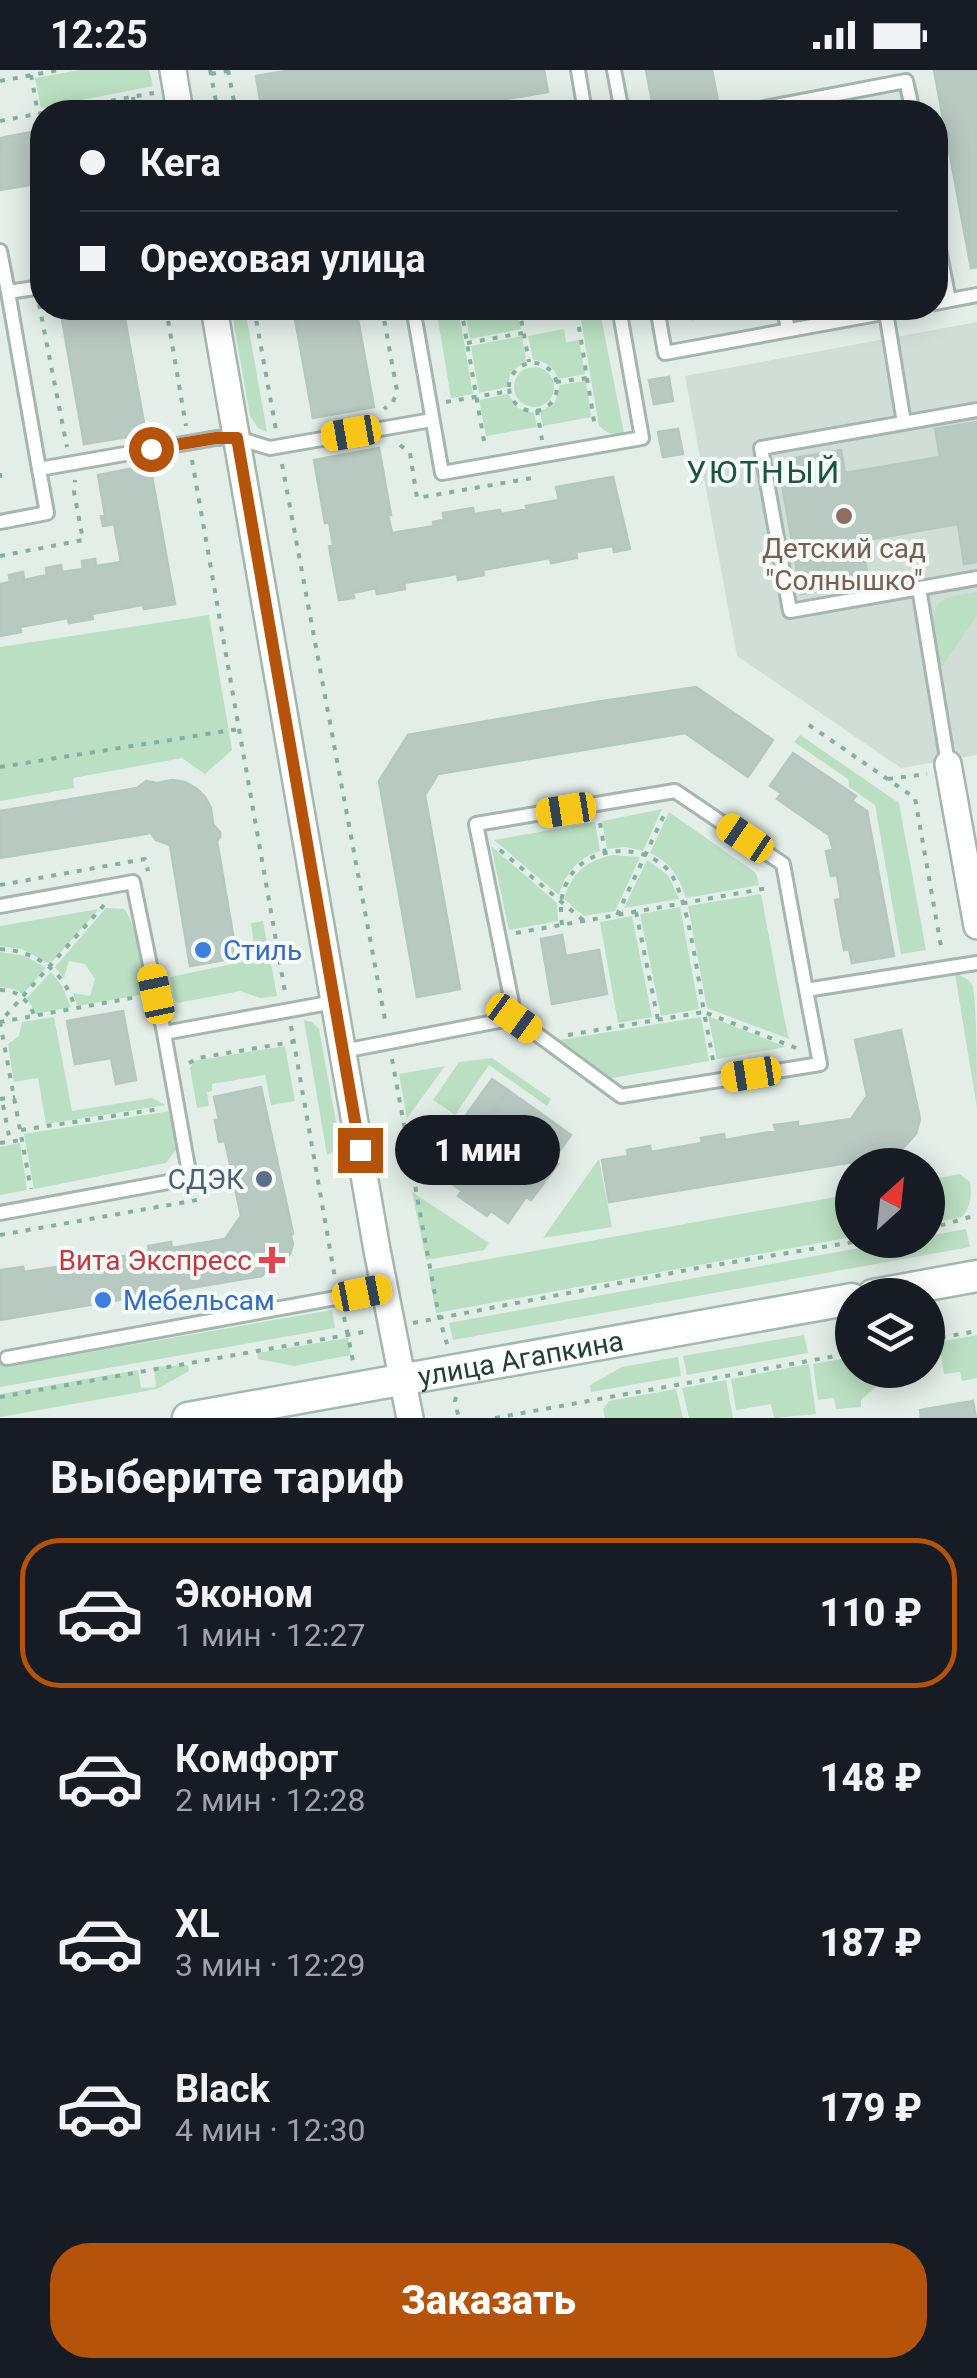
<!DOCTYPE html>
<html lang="ru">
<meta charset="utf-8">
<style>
body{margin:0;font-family:Roboto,sans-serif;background:#20242c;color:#f1f3f6;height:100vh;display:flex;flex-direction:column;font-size:38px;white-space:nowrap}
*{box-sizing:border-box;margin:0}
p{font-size:32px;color:#9ea1a6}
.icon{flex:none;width:55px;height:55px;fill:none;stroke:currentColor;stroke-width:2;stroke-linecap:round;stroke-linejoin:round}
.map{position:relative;height:1348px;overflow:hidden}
.side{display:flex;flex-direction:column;background:#171b24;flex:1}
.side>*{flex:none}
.top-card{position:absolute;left:30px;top:30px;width:918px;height:220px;border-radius:40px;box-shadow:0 5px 25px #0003;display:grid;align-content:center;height:220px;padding:0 50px;background:#171b24}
.needle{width:65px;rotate:27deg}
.buttons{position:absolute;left:835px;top:1078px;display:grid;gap:20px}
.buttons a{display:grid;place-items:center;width:110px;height:110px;border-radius:50%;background:#171b24;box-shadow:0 5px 25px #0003;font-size:50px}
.end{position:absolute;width:45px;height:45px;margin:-22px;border:12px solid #b45309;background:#fff;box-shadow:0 0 0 5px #fff}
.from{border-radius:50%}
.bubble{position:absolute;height:70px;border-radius:35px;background:#171b24;box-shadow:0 5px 25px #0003;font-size:32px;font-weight:800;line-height:70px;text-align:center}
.car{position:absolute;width:30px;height:60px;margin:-30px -15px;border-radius:12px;box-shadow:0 0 8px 2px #0007;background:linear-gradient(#f5c518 24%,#345 0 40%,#f5c518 0 76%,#345 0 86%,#f5c518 0)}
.top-card b{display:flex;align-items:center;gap:35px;height:95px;font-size:38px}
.top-card b+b{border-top:2px solid #363941}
.top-card i{width:25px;height:25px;background:#f1f3f6}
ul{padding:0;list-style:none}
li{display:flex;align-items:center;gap:30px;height:150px;margin:0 20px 15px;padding:0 30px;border:5px solid transparent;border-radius:40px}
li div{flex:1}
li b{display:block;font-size:38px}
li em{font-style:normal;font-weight:800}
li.active{border-color:#b45309}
li>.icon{width:90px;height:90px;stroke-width:1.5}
h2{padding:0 50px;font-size:45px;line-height:120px}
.primary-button{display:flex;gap:20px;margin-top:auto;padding:20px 50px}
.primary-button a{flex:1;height:115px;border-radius:40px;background:#b45309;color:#fff;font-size:40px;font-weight:800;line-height:115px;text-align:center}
.status{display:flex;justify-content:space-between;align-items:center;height:70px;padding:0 50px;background:#171b24;direction:ltr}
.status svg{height:28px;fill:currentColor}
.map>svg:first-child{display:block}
.built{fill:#d1ded7}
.green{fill:#bbdfc2}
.building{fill:#b8c9c1;stroke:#b5c8be;stroke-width:2.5}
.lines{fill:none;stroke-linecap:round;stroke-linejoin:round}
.service-casing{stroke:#a5b6af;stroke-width:18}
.minor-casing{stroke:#a5b6af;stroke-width:30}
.secondary-casing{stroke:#a1baaf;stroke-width:35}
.path{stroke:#82b29f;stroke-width:4;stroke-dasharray:5 8;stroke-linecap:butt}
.service{stroke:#fff;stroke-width:12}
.minor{stroke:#fff;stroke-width:25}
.secondary{stroke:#fff;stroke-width:30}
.route{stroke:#b45309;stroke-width:12}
.education-dot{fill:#8d6e63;stroke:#f4faf6;stroke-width:4}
.shop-dot{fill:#3f7fe0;stroke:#f4faf6;stroke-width:4}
.service-dot{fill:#5c6f8a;stroke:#f4faf6;stroke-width:4}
.health-dot{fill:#e0444e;stroke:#f4faf6;stroke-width:4}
.labels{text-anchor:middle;stroke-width:8;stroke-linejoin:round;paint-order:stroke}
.education-label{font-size:28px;fill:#785e54;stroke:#f4faf6}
.shop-label{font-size:28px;fill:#366cbe;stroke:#f4faf6;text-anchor:start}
.service-label{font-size:28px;fill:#4e5e75;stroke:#f4faf6;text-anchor:end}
.health-label{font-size:28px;fill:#be3a42;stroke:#f4faf6;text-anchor:end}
.street-label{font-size:28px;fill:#224035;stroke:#f4faf6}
.quarter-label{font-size:32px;letter-spacing:2.5px;fill:#1d5341;stroke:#f4faf6}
</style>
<div class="status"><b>12:25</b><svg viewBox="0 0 49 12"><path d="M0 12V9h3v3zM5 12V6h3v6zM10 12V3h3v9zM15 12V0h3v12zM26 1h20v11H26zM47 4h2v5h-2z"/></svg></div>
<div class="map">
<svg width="977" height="1348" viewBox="0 0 977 1348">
<rect width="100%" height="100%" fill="#e3eee8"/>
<!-- built -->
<path class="built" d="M977,252V685L901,698L737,586L685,306Z"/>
<!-- green -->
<path class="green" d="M80,0H149L153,16L41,38L35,8Z
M231,238H245L267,362L258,358L250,346Z
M436,238H458L473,324L451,328Z
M464,238H517L521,259L470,269Z
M601,247L624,363C612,366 607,363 599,356L581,250Z
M564,259L566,272L579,270L585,304L558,309C554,297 546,291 533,290L528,266Z
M522,266L526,291L511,302L507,317L479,323L471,276Z
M514 317a20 20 0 1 1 40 0a20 20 0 1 1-40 0Z
M586,311L591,347L543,356L540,342L555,332L560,315Z
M508,324L518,338L534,343L537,357L486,366L479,330Z
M977,522V546L941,598C937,580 922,540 945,529C954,525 967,524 977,522Z
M209,545L232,680L205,704L182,688L73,708L74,718L0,731V577Z
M800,665L899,733L926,880L901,884L875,735L849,717L848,709L794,672Z
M662,739L643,781L626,777L607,779L602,751Z
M669,742L756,803L759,815L686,828C680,808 670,792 650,783Z
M595,752L600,781C578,788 565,803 559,825L494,770Z
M491,776L557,833L558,851L509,860Z
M612,785L640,787L615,841L584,846L564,829C572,803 586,791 612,785Z
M647,790L668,805L679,829L624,838Z
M761,824L785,952L789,969L707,938L688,836Z
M680,837L699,939L661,946L640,844Z
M106,838L124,839C136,851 146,909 140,925L77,936L73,923L90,926L95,909L85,894L69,891L64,908L55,897Z
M99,839L50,894L22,879L0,876V856Z
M632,846L652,947L618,953L600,852Z
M263,851L277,926L260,928L240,921L178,933L175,931L170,907L256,889L251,853Z
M0,882L25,886L46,898L23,924L14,919L0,917Z
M51,902L62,916L71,937L36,944L27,928Z
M955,904C963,906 970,909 973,917C977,941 977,1010 977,1038Z
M708,946L786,977L717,989Z
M54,947L72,1041L152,1028L166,1035L46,1054L38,1008L14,1012L8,974L19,966L22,952Z
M701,947L709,991L612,1008L560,970Z
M304,950L312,952L319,959L339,1068L336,1081L327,1085Z
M285,976L295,1031L271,1035L265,1005L212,1014V1021L207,1022L209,1036L197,1038L190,998L194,991Z
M492,988L551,1029L547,1036L489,995L455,1045L433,1030L459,992Z
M445,996L407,1048L399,1004Z
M170,1041L176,1080L166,1093L34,1119L24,1064Z
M20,1073L27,1120L0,1125V1077Z
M599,1089L612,1157L543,1168Z
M960,1104L970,1112C972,1127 971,1135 962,1147L928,1154V1110Z
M412,1122L489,1173L484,1180L426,1190Z
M852,1124V1167L436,1243L428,1200Z
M966,1159L970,1177L453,1270L449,1253L903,1170H928V1166Z
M332,1240L335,1258L0,1317V1282L5,1297Z
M804,1265L808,1283L687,1305L683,1286Z
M977,1265V1308L962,1311L960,1302L944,1304L939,1272Z
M348,1268L351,1285L294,1296L258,1289L257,1283Z
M678,1287L681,1306L591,1322L590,1315L622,1297Z
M852,1287V1300H876L878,1315L861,1330V1337L836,1339L834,1328L818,1330L813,1294Z
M809,1294L816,1344L774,1348L771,1334L736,1340L731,1309Z
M188,1295L189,1301L157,1319L0,1347V1324L138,1300L141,1318L156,1317L154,1297Z
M726,1310L733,1348H689L682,1318Z
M676,1319L683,1348H605L603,1339L609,1331Z"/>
<!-- building -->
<path class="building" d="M291,0H544L548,22L429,42H262L256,6Z
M646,0H712L720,42H654Z
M934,0H977V197L971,198Z
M42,60V115V113L0,120V68Z
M60,238H123L146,364L84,374Z
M293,238H356L374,337L313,348Z
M691,238H755L693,249Z
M669,307L673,331L654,334L649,310Z
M977,352V492L964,494L958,454L861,471L869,513L801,524L778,391L841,380L845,403L940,387L935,359Z
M678,359L683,384L663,387L658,362Z
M379,378L391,445H388L392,463L434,456L433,452L444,450L443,443L473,438L474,444L500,440L501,444L527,439L526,436L559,430L556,417L613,407L630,479L614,482L613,476L576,482L577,488L551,493L550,488L483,500L484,505L458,510L457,504L404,513L405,519L377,524L376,518L353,523L354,528L339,530L329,476L333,475L329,452L325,453L314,390Z
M150,395L175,534L144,539L143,535L92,544L93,549L69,553L68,548L20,557L21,562L0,566V514L10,512L9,505L23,502L24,510L47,505L46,498L61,495L62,502L83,499L82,491L95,489L96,496L121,492L114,454L103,456L101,446L105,445L98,405Z
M696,617L773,670L748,707L685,663L438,704L425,725L460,919L417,927L379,711L408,665L596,632Z
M793,683L856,726L852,731L867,741L894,886L852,893L849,879L844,880L835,830L841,829L837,805L831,806L826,781L833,780L829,765L777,729L781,723L770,716Z
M172,710L185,712L197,719L205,727L211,738L213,754L220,762V767L217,771L237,888L190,896L170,775L156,770L151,763L0,788V741L137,718L146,711L157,713Z
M562,865L566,886L599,880L607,924L552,934L541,869Z
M123,941L136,1010L116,1014L111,988L75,994L67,951Z
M901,960L920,1049L916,1064L902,1079L893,1081L889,1086L609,1132L602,1090L628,1086L627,1080L650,1076L651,1082L702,1073L701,1068L724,1064L725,1070L776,1061L774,1055L798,1052V1057L851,1049L867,1026L855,970Z
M492,1009L508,1020L490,1045L485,1042L470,1063L459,1055Z
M261,1017L293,1163L291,1166L293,1174L290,1184L276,1200L266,1201L262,1206L0,1250V1200L23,1197L24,1202L76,1194L75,1188L98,1184L99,1190L149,1182L148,1176L171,1172L172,1178L225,1169L241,1146L225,1071L219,1072L215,1050H219L214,1027Z
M508,1020L571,1065L553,1090L558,1094L531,1130L526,1127L508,1153L491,1141L487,1146L458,1126L462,1121L445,1109L464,1083L459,1079L485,1042L490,1045Z
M973,1331L976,1348H921L920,1340Z"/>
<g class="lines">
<!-- service casing -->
<g class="service-casing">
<path id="service" d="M578,0L585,42
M614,0L622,42
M750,42L749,41L906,11L913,42
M935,159L949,230
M0,181L8,222L42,217
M8,222L39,399
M935,233L977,225
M413,238L442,403L642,368L619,238
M657,238L665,283L910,238
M784,238L788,260
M886,242L904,353
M977,340L761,378L790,541L977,508
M0,452L47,443L39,399L216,368H237L270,378L432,350
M919,518L948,694
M0,836L133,812L164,963
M806,920L820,994L621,1026L515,948L476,754L675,721L783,794L806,920L977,893
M343,981L515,948
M0,1143L190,1108L164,963L334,932
M7,1288L385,1219"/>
</g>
<!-- minor casing -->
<g class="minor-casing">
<path id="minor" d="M173,0L180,42
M214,238L377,1180L410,1348
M948,694L977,856"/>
</g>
<!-- secondary casing -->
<g class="secondary-casing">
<g id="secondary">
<path d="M873,1225L977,1206"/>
<path id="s1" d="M188,1348L852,1229"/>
</g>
</g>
<!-- path -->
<path class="path" d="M210,0L218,42
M228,0L236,42
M211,4L231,0
M31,5L38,44
M0,11L59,0
M133,27L135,42
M47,42L154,23
M532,42L554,39L564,30
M0,51L42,43
M39,234L67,377
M166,238L186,356
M254,238L276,360
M382,238L397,321L393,332L384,339
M461,238L485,377
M519,238L529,292
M467,273L523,263
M509 317a24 24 0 1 1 48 0a24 24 0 1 1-48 0Z
M587,308L595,357
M556,312L587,308L576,238
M446,332L510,321
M537,340L542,370
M400,375L410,383L417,428L532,408
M192,390L285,922
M282,394L386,955
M0,403V411
M0,486L83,470L74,422L75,410
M809,655L915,728L942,882
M0,697L239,659
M888,709L927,704
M600,753L605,783
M500,780L584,851
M0,815L145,789L148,801
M104,835L0,952L137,927
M636,842L658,950
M617,845L666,741
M562,855C560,839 560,825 568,810C586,775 643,772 668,800C688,823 698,910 704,942L796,978
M516,863L768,818
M0,879C37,881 66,902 75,939
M0,920C17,920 28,929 34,945
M0,952L31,1119
M291,956L335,1208
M568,965L704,942L714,995
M392,989L439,1247L447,1274
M189,993L198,988L292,972
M0,1029L15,1027
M3,1035L10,1071
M21,1060L159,1039
M0,1073L22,1070
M928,1159L977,1145
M0,1165L197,1130L206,1123L207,1115
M344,1247L353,1291
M413,1253L698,1198L865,1170
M928,1270L977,1261
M0,1327L369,1261
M456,1327L455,1331L458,1345L464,1348
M495,1348L852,1283"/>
<!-- service -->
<use href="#service" class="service"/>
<!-- minor -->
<use href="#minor" class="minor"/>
<!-- secondary -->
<use href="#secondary" class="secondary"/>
</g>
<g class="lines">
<!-- route -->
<path class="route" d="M151,379L216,368H237L360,1080"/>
</g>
<!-- markers -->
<circle class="education-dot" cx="844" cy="446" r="10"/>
<g class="shop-dot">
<circle cx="203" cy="880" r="10"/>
<circle cx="103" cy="1230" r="10"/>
</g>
<circle class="service-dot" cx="264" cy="1109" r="10"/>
<path class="health-dot" d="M267 1175h10v10h10v10h-10v10h-10v-10h-10v-10h10z"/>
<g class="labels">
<!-- education labels -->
<g class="education-label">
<text x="844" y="488">Детский сад<tspan x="844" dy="32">"Солнышко"</tspan></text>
</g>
<!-- shop labels -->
<g class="shop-label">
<text x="223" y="890">Стиль</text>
<text x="123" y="1240">Мебельсам</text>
</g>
<!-- service labels -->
<g class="service-label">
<text x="244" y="1119">СДЭК</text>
</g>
<!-- health labels -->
<g class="health-label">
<text x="252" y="1200">Вита Экспресс</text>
</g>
<!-- street labels -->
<g class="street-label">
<text dy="10" stroke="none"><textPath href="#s1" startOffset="338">улица Агапкина</textPath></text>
</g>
<!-- quarter labels -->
<g class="quarter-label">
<text x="764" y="413">УЮТНЫЙ</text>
</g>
</g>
</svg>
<div class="buttons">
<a><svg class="needle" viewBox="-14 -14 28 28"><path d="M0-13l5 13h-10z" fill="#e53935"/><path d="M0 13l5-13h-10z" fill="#9ea1a6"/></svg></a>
<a><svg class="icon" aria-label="layers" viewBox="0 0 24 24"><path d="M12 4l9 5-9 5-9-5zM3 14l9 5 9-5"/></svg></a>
</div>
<i class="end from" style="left:151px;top:379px"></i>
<i class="end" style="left:360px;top:1080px"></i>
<div class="bubble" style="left:395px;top:1045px;width:165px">1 мин</div>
<i class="car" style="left:351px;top:363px;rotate:260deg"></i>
<i class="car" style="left:566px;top:740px;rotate:261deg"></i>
<i class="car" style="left:745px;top:768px;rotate:304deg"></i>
<i class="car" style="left:156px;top:924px;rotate:348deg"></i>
<i class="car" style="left:514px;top:948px;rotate:126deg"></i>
<i class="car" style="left:751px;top:1004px;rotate:261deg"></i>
<i class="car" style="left:362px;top:1223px;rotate:79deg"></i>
<div class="top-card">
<b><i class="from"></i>Кега</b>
<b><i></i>Ореховая улица</b>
</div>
</div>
<section class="side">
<h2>Выберите тариф</h2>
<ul>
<li class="active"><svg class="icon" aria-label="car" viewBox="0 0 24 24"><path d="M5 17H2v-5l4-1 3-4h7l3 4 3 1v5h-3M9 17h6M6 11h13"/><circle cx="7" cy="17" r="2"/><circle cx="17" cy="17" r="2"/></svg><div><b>Эконом</b><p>1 мин · 12:27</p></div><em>110 ₽</em></li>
<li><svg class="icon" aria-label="car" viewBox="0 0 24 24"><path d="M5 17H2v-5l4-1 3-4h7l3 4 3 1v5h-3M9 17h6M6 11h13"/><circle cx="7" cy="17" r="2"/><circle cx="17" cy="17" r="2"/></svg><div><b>Комфорт</b><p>2 мин · 12:28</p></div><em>148 ₽</em></li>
<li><svg class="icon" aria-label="car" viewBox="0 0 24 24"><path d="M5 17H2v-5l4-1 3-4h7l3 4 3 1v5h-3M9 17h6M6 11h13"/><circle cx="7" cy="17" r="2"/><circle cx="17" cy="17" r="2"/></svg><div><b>XL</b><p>3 мин · 12:29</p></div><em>187 ₽</em></li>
<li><svg class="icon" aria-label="car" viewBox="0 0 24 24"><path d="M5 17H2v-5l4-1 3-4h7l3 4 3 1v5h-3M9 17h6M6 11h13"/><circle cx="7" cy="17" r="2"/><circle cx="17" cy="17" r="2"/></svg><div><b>Black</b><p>4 мин · 12:30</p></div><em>179 ₽</em></li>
</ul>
<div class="primary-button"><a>Заказать</a></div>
</section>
